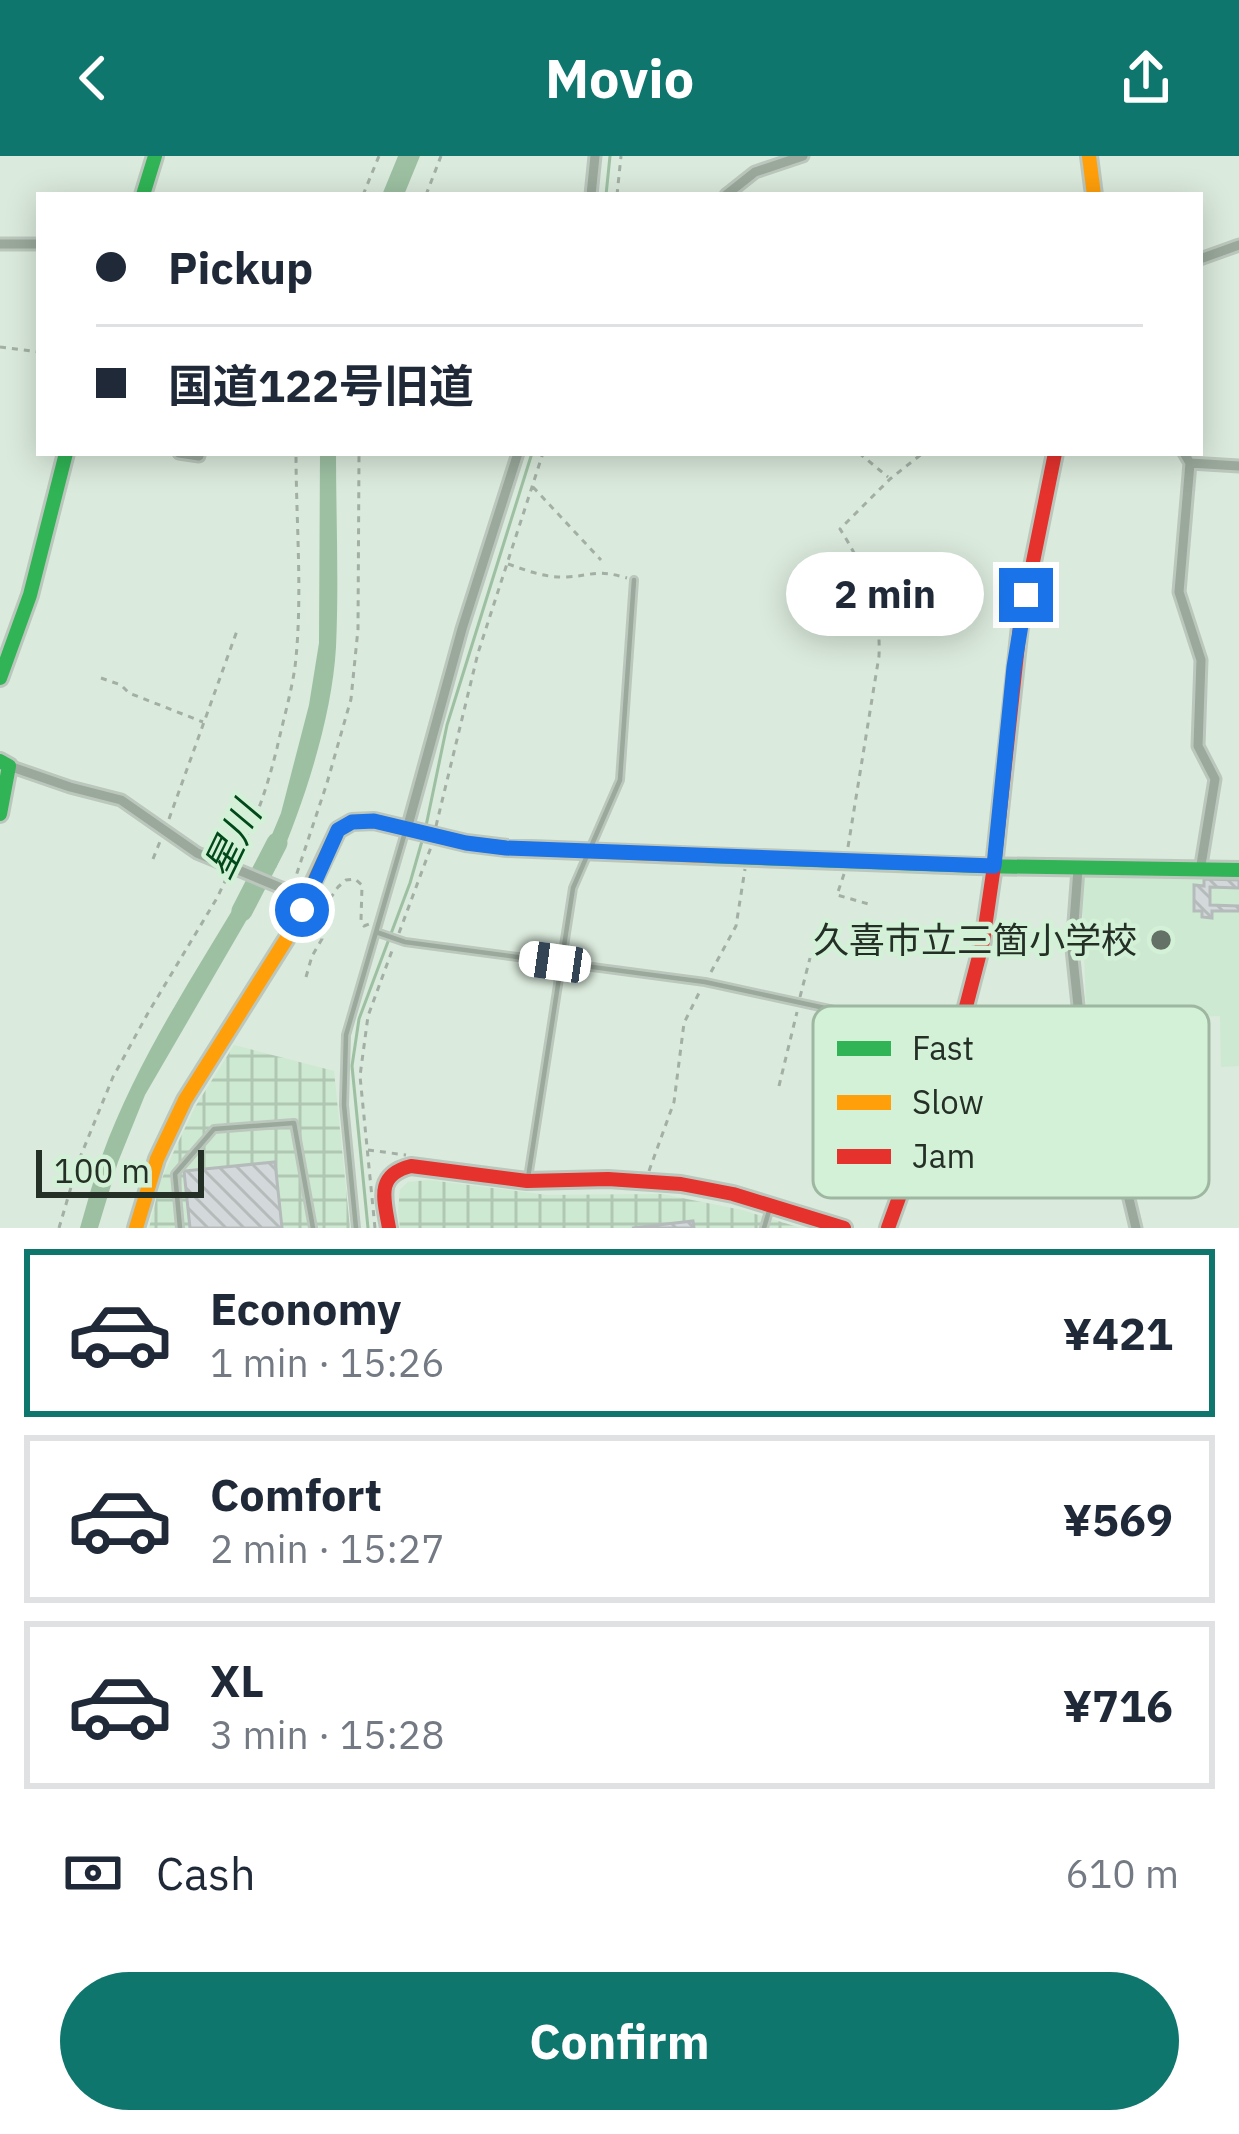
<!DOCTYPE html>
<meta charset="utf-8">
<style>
body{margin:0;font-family:"IBM Plex Sans","Noto Sans JP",sans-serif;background:#f2f2f3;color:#1f2937;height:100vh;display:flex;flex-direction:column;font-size:45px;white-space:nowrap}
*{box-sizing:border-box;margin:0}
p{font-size:39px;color:#747a83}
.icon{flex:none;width:66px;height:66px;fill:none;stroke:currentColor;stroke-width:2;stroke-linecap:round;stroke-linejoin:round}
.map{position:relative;height:1072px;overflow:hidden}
.details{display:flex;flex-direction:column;background:#fff;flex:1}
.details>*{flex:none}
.hud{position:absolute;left:36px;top:36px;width:1167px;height:264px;border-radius:0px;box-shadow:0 6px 30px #0003;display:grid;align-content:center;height:264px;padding:0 60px;background:#fff}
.scale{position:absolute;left:36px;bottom:30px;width:168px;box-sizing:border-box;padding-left:12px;border:6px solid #243026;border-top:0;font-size:33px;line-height:42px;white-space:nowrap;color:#243026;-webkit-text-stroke:9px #d3f1d6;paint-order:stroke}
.end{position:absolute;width:54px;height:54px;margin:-27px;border:15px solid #1a73e8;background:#fff;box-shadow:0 0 0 6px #fff}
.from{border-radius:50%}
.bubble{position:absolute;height:84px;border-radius:42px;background:#fff;box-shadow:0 6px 30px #0003;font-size:39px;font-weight:700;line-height:84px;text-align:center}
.car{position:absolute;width:36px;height:72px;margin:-36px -18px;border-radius:15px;box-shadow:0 0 9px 3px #0007;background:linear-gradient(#fff 24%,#345 0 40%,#fff 0 76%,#345 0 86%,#fff 0)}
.hud b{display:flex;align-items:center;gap:42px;height:114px;font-size:45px}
.hud b+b{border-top:3px solid #e0e1e3}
.hud i{width:30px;height:30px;background:#1f2937}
ul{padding:21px 0 0;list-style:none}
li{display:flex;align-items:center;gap:36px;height:168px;margin:0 24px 18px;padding:0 36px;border:6px solid #e0e1e3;border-radius:0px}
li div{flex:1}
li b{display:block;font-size:45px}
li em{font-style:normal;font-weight:700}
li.on{border-color:#0f766e}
li>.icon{width:108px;height:108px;stroke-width:1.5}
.pay{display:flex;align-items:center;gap:30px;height:132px;padding:0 60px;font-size:45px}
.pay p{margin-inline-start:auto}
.primary-button{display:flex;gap:24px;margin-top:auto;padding:24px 60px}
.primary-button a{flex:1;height:138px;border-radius:72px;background:#0f766e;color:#fff;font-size:48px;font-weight:700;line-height:138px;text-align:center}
header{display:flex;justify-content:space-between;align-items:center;height:156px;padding:0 60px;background:#0f766e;color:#fff;font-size:54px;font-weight:700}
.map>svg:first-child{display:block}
.built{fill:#cde9d1}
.industrial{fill:url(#industrial-grid)}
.water{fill:#9dc0a2}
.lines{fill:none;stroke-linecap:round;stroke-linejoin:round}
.stream{stroke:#9dc0a2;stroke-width:3}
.river{stroke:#9dc0a2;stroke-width:21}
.building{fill:url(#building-back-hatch);stroke:#b5bbbb;stroke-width:3}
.lane-casing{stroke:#bbc7bc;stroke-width:10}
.street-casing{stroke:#bbc7bc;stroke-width:15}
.fast-casing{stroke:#bbc7bc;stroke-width:20}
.slow-casing{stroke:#bbc7bc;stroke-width:20}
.jam-casing{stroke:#bbc7bc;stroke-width:20}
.path{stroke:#a3afa5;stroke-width:3;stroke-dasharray:6 6;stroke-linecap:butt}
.lane{stroke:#9aa99c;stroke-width:4.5}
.street{stroke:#9aa99c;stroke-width:9}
.fast{stroke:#30b455;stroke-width:14}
.slow{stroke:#ff9f0a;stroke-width:14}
.jam{stroke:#e5322d;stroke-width:14}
.path-bridge{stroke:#a3afa5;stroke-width:3;stroke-dasharray:6 6;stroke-linecap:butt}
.route{stroke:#1a73e8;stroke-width:15}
.poi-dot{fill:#647166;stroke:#d3f1d6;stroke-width:4.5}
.labels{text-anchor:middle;stroke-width:9;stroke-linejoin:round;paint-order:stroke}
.poi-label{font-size:36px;fill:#243026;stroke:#d3f1d6;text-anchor:end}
.water-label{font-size:39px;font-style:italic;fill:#01491a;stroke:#d3f1d6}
.key{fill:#d3f1d6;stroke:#9eb7a1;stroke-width:3}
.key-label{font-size:33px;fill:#243026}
</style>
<header><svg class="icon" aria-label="back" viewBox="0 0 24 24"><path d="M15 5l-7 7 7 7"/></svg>Movio<svg class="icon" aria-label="share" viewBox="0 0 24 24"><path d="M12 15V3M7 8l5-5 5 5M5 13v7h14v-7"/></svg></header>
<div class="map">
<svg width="1239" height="1072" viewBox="0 0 1239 1072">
<defs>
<pattern id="industrial-grid" width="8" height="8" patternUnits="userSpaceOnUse" patternTransform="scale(3)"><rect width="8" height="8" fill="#cde9d1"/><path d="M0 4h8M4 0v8" fill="none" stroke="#b0c8b3"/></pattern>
<pattern id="building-back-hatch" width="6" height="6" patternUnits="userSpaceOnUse" patternTransform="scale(3)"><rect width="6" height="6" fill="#d3d9da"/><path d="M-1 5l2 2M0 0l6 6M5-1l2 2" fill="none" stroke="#b5bbbb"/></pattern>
</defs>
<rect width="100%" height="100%" fill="#daeadc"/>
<!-- built -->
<path class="built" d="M1084,720H1239V910L1221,911L1220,860L1110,863L1106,851L1091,852L1086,847L1081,722Z"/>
<!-- industrial -->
<path class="industrial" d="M234,889L334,915L350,1072H149L160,1027L174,995L195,951Z
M429,1024L547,1039L662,1038L742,1054L801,1072H400L398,1054L400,1034L408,1026Z"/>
<!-- water -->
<path class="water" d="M398,0H420L404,39H382Z
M320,297H336C336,361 339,427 336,491C332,562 304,647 276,712L261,705L281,657L309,549L319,487Z
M248,728L264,734L145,939L118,1006L98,1072H80C87,1048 93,1024 102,1000C137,903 196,816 248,728Z"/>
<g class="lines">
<!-- stream -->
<path class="stream" d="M606,39L610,0
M426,670L447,569L532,297
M368,1072L352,910L359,863L410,727L422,685"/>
<!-- river -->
<path class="river" d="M242,755L277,687"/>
</g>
<!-- building -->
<path class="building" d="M1204,723L1239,724V732L1210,731V749L1239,750V755H1212V762L1202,761V755H1194V729L1204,730Z
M275,1006L282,1072H190L184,1015Z
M693,1065L694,1072H632Z"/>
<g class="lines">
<!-- lane casing -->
<g class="lane-casing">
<path id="lane" d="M376,776L405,786L705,826L880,864L955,869
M965,858L1079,859
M528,1022L573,732L620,624L634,424
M180,1072L175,1018L214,973L294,967L313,1072
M356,1072L344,949L346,879L406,673
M764,1072L769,1055"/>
</g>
<!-- street casing -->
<g class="street-casing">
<path id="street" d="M591,39L595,0
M726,39L755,16L803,0
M0,88H39
M1200,103L1239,89
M179,297L199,300
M1184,297L1190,307L1239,310
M1190,307L1179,436L1201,504L1198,590L1215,623L1200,715
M9,610L70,631L121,644L197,697L308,743
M407,673L462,473L518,297
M1078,713L1072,793L1079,859H1105L1118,997L1136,1072"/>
</g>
<!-- fast casing -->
<g class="fast-casing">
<path id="fast" d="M143,39L155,0
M0,522L30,439L66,297
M0,605L9,610L0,658
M704,700L977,710L1239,714"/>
</g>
<!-- slow casing -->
<g class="slow-casing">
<path id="slow" d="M1089,0L1094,39
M136,1072L157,1003L185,944L287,782L338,674L352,666L374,665L466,687L507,692L704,700"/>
</g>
<!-- jam casing -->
<g class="jam-casing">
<path id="jam" d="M389,1072C384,1043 375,1019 411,1010L527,1025L608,1023L681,1028L733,1038L844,1072
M888,1072L961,870L983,785L994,710L1020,470L1055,297"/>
</g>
<!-- path -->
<path class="path" d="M363,39L379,0
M426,39L441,0
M617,39L621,0
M0,191L39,196
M859,297L888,321
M533,331L601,404
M508,408C528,415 546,422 567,421C596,419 596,413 627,422
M101,522L121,529L129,537L203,566
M169,663L238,472
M436,670L478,497L543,297
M848,691L879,500C881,452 865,412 840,373L890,323L923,297
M153,703L161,683
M233,704C255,670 267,632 277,592C283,565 291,538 295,511C303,442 296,366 296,297
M844,718L837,739L872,749
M293,729L327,627L351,543L358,473L359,297
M399,777L431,691
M711,816L736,770L745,713
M306,821L312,800L322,783L323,753L338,731L346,724L355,723L362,729L361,764L364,770L369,768
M800,841L810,802
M779,930L797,856
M368,994L406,999
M649,1015L674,946L684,867L700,835
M59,1072L79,1004L113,921L148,857L217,742L228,719
M375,1072L360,920L368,860L393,792"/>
<!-- lane -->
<use href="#lane" class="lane"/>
<!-- street -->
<use href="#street" class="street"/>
<!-- fast -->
<use href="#fast" class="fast"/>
<!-- slow -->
<use href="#slow" class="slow"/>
<!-- jam -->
<use href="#jam" class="jam"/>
<!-- path-bridge -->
<path class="path-bridge" d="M947,875L969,877"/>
</g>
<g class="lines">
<!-- route -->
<path class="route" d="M302,754L338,674L352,666L374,665L466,687L506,692L994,710L1014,511L1026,439"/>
</g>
<!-- markers -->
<circle class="poi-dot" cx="1161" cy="784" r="12"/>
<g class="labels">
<!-- poi labels -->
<g class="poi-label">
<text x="1137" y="797">久喜市立三箇小学校</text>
</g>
<!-- water labels -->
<g class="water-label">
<text transform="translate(232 684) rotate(-64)" y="14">星川</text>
</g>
</g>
<!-- legend -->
<rect x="813" y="850" width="396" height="192" rx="18" class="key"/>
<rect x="837" y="885" width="54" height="15" fill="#30b455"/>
<rect x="837" y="939" width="54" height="15" fill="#ff9f0a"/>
<rect x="837" y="993" width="54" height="15" fill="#e5322d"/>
<g class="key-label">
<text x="912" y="904">Fast</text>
<text x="912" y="958">Slow</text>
<text x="912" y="1012">Jam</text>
</g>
</svg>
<div class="scale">100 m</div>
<i class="end from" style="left:302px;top:754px"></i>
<i class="end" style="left:1026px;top:439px"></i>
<div class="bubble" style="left:786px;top:396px;width:198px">2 min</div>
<i class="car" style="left:555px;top:806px;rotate:278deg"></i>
<div class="hud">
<b><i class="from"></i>Pickup</b>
<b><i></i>国道122号旧道</b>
</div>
</div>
<section class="details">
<ul>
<li class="on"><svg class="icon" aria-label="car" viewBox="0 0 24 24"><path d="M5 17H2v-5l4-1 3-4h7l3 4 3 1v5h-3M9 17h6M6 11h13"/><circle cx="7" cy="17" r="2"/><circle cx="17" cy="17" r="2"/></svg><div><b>Economy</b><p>1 min · 15:26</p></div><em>¥421</em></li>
<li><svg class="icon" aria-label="car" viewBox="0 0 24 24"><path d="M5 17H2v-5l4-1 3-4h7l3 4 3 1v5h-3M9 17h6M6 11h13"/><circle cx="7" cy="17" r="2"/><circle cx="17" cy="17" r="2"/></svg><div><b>Comfort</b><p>2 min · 15:27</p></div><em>¥569</em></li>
<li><svg class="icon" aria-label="car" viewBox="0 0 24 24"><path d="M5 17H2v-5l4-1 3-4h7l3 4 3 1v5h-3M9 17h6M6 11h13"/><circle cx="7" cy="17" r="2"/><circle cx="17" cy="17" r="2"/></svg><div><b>XL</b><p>3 min · 15:28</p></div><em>¥716</em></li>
</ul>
<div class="pay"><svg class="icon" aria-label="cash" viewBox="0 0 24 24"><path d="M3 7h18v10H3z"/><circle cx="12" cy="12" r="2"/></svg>Cash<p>610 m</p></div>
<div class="primary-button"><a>Confirm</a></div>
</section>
